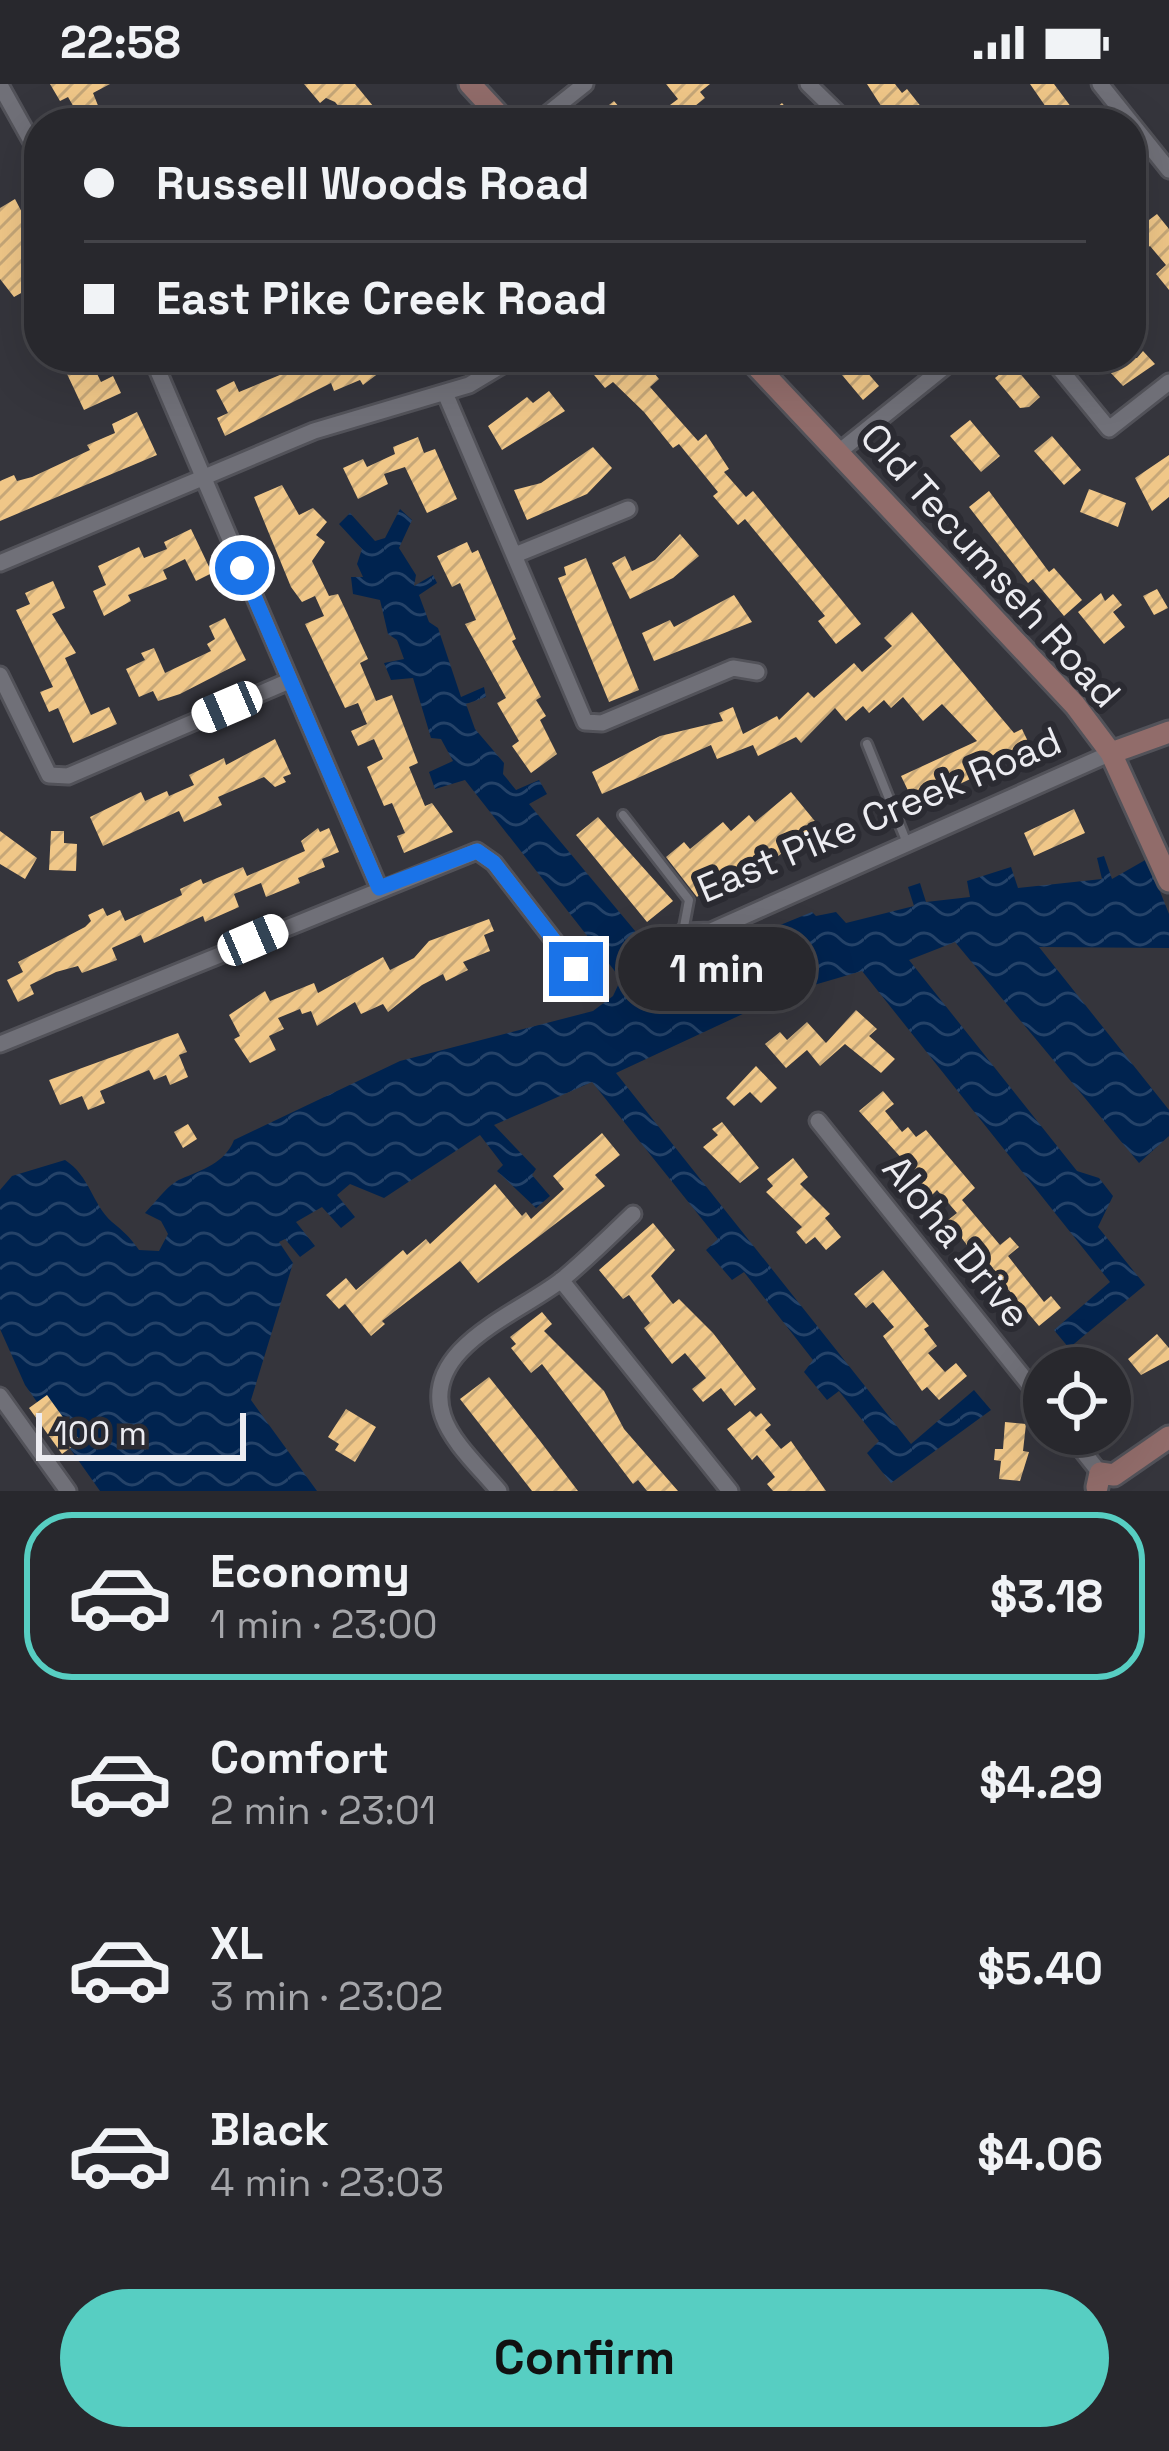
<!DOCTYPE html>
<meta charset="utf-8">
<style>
body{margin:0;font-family:"Space Grotesk",sans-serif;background:#343439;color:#f1f3f6;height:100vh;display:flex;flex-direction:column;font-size:45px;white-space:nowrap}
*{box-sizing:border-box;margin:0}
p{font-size:39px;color:#a5a6aa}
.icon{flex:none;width:66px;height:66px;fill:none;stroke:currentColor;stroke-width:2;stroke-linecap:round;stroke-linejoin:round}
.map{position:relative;height:1407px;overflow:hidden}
.drawer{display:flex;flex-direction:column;background:#28282d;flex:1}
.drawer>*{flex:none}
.top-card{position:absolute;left:24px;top:24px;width:1122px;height:264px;border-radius:48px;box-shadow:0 12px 48px #0002,0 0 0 3px #444449;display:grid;align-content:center;height:264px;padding:0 60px;background:#28282d}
.tools{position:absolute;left:1023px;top:1263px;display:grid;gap:24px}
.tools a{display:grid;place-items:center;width:108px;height:108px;border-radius:50%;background:#28282d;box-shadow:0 12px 48px #0002,0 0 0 3px #444449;font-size:60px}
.scale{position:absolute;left:36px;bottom:30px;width:210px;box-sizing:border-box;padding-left:12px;border:6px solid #ececf1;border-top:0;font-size:33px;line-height:42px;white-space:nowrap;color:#ececf1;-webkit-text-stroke:9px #2b2b32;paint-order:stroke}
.end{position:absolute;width:54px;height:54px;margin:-27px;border:15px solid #1a73e8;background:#fff;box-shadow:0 0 0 6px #fff}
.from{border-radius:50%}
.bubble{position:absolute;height:84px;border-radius:42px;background:#28282d;box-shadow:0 12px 48px #0002,0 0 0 3px #444449;font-size:39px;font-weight:700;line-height:84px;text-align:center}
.car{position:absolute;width:36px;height:72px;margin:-36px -18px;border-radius:15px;box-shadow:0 0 9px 3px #0007;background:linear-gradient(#fff 24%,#345 0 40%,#fff 0 76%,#345 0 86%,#fff 0)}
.top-card b{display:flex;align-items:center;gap:42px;height:114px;font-size:45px}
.top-card b+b{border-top:3px solid #444449}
.top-card i{width:30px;height:30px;background:#f1f3f6}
ul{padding:21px 0 0;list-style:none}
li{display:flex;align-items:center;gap:36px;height:168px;margin:0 24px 18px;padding:0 36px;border:6px solid transparent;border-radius:48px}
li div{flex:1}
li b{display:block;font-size:45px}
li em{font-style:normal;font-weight:700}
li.current{border-color:#57cec2}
li>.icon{width:108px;height:108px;stroke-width:1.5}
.button{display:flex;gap:24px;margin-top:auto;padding:24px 60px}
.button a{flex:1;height:138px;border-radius:72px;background:#57cec2;color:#111;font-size:48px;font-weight:700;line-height:138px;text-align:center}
.status{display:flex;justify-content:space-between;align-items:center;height:84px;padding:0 60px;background:#28282d;direction:ltr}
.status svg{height:33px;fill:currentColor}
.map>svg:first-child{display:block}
.water{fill:url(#water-waves)}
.building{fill:url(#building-hatch)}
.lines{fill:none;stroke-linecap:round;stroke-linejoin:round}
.lane-casing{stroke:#525259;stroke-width:14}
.street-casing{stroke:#525259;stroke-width:21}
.secondary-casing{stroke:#525259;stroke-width:27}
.path{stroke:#87878d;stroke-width:3;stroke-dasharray:6 6;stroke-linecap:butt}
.lane{stroke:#707078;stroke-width:8}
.street{stroke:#707078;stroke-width:15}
.secondary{stroke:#916c6a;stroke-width:21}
.route{stroke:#1a73e8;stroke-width:15}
.labels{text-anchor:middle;stroke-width:12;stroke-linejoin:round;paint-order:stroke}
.street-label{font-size:39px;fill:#ececf1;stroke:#2b2b32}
</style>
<div class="status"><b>22:58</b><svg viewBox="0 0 49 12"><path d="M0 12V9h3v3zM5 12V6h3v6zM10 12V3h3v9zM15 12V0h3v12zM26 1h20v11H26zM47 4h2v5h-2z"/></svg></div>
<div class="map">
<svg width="1169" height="1407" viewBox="0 0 1169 1407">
<defs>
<pattern id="water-waves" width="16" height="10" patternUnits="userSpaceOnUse" patternTransform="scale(3)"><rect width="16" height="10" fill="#00234f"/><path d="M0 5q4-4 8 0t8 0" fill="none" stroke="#254369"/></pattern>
<pattern id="building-hatch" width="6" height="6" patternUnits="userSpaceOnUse" patternTransform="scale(3)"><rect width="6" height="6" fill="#f0c788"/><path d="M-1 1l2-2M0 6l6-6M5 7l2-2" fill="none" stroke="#c6a778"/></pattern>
</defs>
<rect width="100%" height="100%" fill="#35353c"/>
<!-- water -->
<path class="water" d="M400,425L412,436L399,464L416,491L414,502L433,491L437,499L419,511L429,538L438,544L461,613L484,603L486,613L466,620L475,645L504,679L503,690L516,706L539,696L547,710L529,720L661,878L680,882L812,828L816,832L836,828L846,839L914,822L908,803L920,799L926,818L970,813L967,797L1011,783L1018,804L1102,795L1097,774L1104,772L1112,795L1147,775L1169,830V864L1039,863L1169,1026V1052L1139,1079L955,858L909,876L1077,1087L1099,1094L1113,1112L1098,1143L1145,1201L1069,1264L1054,1246L1110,1198L862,887L790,908L616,989L911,1360L974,1306L991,1326L891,1399L867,1369L879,1357L839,1307L827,1316L804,1288L813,1276L744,1188L732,1196L706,1166L718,1155L592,998L494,1041L536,1085L532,1091L550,1112L536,1124L497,1087L503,1081L480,1051L384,1114L350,1100L337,1111L355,1133L341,1144L322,1123L296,1138L315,1162L300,1173L285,1155L279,1158L293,1179L251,1316L317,1407H100L25,1301L0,1245V1106L12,1092L65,1076C90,1092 92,1120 112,1138C123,1147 130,1153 139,1166L159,1167L168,1150L161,1137L145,1129C155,1119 168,1100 181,1095C202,1086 225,1079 234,1056L400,977L593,927L613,912L621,895L465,696L435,705L429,688L453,677L441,655L431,654L413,594L391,596L384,579L404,575L397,556L388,550L380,516L353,510L351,493H363L357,480L362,465L339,440L350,429L375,457L385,454Z"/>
<!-- building -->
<path class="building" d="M50,0H110L93,9L105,39H83L68,13L60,17Z
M304,0H355L387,39H353L335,18L326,14L320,19Z
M666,0H710L700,8L705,14L680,34L670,21L678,15Z
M867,0H895L902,9L907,5L934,39H892Z
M1030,0H1054L1083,39H1057Z
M614,17L625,30L630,25L642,39H599L594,33Z
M782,19L799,39H758Z
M15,115L39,161V170L28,177L39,199L14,213L0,195V124Z
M1131,130L1141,142L1157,130L1169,145V206L1156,190L1166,181L1150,162L1141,169L1131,156Z
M1143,267L1155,280L1123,302L1096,273L1137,274Z
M59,273H89L101,298L113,292L121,309L84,326Z
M323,273H337L342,285L357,273H400L363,301L360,296L334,307L331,299L225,352L217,334L228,329L216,306L234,297L239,308Z
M579,273H628L643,290L650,284L659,295L650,303L698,357L706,350L729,385L724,388L746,413L753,407L861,540L836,560L818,537L825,532L745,435L738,441L713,412L718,408L679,360L673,364L644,328L613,298L605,304Z
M850,273H883L866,287L879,302L863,316L837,285Z
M1012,280L1040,313L1029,323L1020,324L995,294Z
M549,307L565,327L502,366L488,342L527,313L533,319Z
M137,328L157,371L0,437V397L14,391L17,397L32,393L90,366L87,361L115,349L112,340Z
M970,336L1000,372L981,388L950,352Z
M1052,352L1081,386L1064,401L1034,367Z
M418,353L424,369L435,365L457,415L427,429L405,383L384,390L388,400L358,415L343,384L363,375L367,383L395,370L393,363Z
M593,363L612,384L587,410L527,436L514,406L541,399Z
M1169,371V413L1152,427L1135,394Z
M282,401L299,431L313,424L327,438L316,451L325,458L312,477L329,512L338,510L347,529L368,575L360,579L376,617L392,611L418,679L409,683L425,722L432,719L453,748L404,769L397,752L405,749L392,719L384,722L367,683L383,675L374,655L358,662L351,647L367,640L358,619L345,624L305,540L324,532L315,512L302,518L291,503L254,413Z
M1089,405L1126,419L1118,443L1080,428Z
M989,407L1049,488L1054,484L1082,516L1064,532L1033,495L1028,499L969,423Z
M191,445L212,489L196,497L185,475L163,486L167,495L128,511L131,517L104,532L93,507L106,501L98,482L139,463L144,474L167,465L164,458Z
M680,450L699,472L673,494L630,515L612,479L625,472L632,487L655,476Z
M467,458L472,469L478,466L516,555L512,557L541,613L536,616L546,632L540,636L557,670L531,689L512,662L519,657L497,619L506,614L465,540L476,536L460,499L452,503L437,472Z
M586,474L639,606L609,618L558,494L566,491L564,483Z
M53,497L65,524L52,530L76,569L65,574L91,631L109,623L117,640L73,659L58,624L49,628L40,608L53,603L16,526L30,520L25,509Z
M1157,505L1168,524L1154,531L1143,512Z
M1101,509L1105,517L1113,510L1122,521L1113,528L1125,543L1104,560L1078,528Z
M734,511L752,538L654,577L642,549L670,536L674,543Z
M912,528L1014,649L1022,645L1032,666L915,721L901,692L977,657L942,620L923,637L903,613L891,624L884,616L869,629L863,622L846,637L835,624L801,659L796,653L758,672L753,661L717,675L711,661L602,710L592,688L660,652L723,637L719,629L733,623L743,650L777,632L779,636L808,608L814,614L854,579L862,588L892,562L884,554Z
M225,534L246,576L180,610L158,617L153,607L139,613L126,585L145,576L141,569L154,564L165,589L211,567L207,560L215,555L209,542Z
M275,655L291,690L283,693L286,698L275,703L264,693L218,713L222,721L184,738L179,727L103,762L90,733L141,708L145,717L167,707L169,712L194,701L189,691L224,674L226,681Z
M791,708L823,747L785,773L782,769L765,783L757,773L718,805L714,799L697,813L666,773L684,758L690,765L723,738L731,747L749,731L755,738Z
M1074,725L1085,749L1034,772L1024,749Z
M598,733L673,817L647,838L576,751Z
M318,744L320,748L329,744L339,768L322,775L325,783L298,794L300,799L266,813L261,799L234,810L239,823L205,838L203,832L144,859L141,851L112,864L117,876L82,889L78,882L56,888L30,901L34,910L18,918L7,896L23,888L18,878L85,843L91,837L88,831L103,824L107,832L120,826L125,837L182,811L180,805L201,795L203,800L243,783L247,792L305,767L301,757Z
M0,747L37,774L25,795L0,780Z
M51,747H64V759L77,760L76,787L49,786Z
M489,835L494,847L484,851L490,867L463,878L468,886L446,897L443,890L422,901L388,928L383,920L361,930L355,918L317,942L311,927L302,930L300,925L278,934L284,945L269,952L276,966L250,979L234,955L240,952L229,931L265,907L270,917L314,899L318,909L383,873L390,886L414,874L429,857Z
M856,926L877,945L869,952L895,975L881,989L845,960L820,982L807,966L786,984L765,960L780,948L787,956L807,938L826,959Z
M178,949L187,968L179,971L188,993L170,1001L166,991L154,996L149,986L100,1007L105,1019L88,1026L82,1012L60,1021L49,996Z
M756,982L777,1004L761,1019L750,1008L734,1022L726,1014Z
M883,1007L894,1020L885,1027L902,1048L908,1043L916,1053L926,1046L975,1104L962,1116L1000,1161L1010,1153L1019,1163L1008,1172L1044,1218L1051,1212L1061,1224L1039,1242L996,1191L992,1194L948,1136L957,1129L937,1106L929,1114L918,1102L923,1098L859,1027Z
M722,1038L759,1084L740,1099L703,1063L718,1051L712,1045Z
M188,1040L197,1055L183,1064L174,1048Z
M602,1049L620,1071L595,1091L605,1102L478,1199L460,1177L382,1237L385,1240L371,1252L345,1220L339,1225L326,1211L346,1194L356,1206L403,1166L407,1171L426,1155L430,1160L495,1100L522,1132L526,1128L531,1135L564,1105L553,1092Z
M793,1074L808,1093L800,1100L830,1130L825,1134L841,1153L826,1166L815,1153L806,1160L796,1148L802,1143L766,1108L773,1102L767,1095Z
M653,1139L675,1166L651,1192L673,1220L679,1215L713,1249L756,1305L735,1322L721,1304L703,1318L692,1305L706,1294L685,1269L672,1280L644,1244L650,1239L629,1211L623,1215L599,1186Z
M883,1186L929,1242L924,1245L937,1262L928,1269L945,1288L956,1279L967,1292L939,1316L927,1303L922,1307L883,1252L894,1243L873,1218L866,1224L854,1210Z
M542,1228L552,1240L544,1247L604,1307L624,1345L678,1407H647L638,1396L633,1400L542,1280L531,1289L511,1264L516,1260L510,1253Z
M1157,1250L1169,1264V1276L1141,1291L1128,1275Z
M1120,1290L1125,1311L1110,1314V1292Z
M489,1293L540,1357L578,1407H532L460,1315Z
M47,1311L80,1357L62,1370L29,1324Z
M346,1325L376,1343L355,1378L335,1366L339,1360L328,1353Z
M750,1327L756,1333L761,1329L771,1341L765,1346L781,1365L791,1357L826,1407H773L767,1400L775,1393L757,1371L752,1376L727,1345Z
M1005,1338L1026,1340L1023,1367L1029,1368L1020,1397L999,1395L1001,1377L994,1376L995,1365H1003Z"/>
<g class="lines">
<!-- lane casing -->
<g class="lane-casing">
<path id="lane" d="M867,660L907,759
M623,731L689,816L683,848"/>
</g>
<!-- street casing -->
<g class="street-casing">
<path id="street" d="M808,0L848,39
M1100,0L1169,86
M0,1L39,71
M536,39L585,0
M152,273L379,804
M1050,273L1109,345L1169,298
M445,309L585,638L602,639L733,584L757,588
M840,367L957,273
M515,471L628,425
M0,479L314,347L469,301L516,273
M0,591L49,691L68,692L289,597
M683,848L711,847L1111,669
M0,960L477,767L494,779L576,885
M818,1037L1044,1319
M561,1196L730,1407
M0,1312L68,1407
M1069,1350L1100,1389
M499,1407C481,1385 452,1359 443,1332C420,1263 523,1228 564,1194C588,1174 610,1152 633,1130"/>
</g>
<!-- secondary casing -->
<g class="secondary-casing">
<path id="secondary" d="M470,0L506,39
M748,273L1075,621L1111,669L1169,797
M1111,669L1169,648
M1114,1391L1169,1353
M1097,1403L1100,1389L1114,1391"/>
</g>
<!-- path -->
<path class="path" d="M731,853L741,872
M703,860L715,886
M719,861L729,880"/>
<!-- lane -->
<use href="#lane" class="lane"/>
<!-- street -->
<use href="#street" class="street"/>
<!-- secondary -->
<use href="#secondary" class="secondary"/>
</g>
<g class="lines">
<!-- route -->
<path class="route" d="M242,484L379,804L477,767L494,779L576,885"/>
</g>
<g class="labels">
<!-- street labels -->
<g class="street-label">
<text transform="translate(991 481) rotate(48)" y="14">Old Tecumseh Road</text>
<text transform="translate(879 730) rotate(-23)" y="14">East Pike Creek Road</text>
<text transform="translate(957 1157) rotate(51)" y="14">Aloha Drive</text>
</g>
</g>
</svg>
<div class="tools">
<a><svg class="icon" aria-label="locate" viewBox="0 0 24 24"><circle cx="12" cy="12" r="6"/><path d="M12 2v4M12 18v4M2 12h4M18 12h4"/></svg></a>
</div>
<div class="scale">100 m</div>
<i class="end from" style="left:242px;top:484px"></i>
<i class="end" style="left:576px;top:885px"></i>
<div class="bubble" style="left:618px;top:843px;width:198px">1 min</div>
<i class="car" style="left:227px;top:623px;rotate:247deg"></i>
<i class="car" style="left:253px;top:856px;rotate:67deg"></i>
<div class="top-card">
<b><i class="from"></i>Russell Woods Road</b>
<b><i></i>East Pike Creek Road</b>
</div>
</div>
<section class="drawer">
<ul>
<li class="current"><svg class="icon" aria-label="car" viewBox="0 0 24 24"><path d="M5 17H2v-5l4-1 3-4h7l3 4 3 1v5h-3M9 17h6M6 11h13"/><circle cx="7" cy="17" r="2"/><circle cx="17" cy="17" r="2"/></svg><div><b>Economy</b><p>1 min · 23:00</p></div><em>$3.18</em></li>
<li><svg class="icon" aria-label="car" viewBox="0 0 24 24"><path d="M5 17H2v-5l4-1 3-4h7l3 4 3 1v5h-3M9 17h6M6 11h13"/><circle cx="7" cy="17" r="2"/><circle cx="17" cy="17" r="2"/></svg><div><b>Comfort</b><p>2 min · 23:01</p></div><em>$4.29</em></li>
<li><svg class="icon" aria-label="car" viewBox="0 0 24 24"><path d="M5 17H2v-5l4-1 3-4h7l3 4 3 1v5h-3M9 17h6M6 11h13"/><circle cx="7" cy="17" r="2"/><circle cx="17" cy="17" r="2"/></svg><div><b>XL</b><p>3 min · 23:02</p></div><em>$5.40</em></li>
<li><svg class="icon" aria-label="car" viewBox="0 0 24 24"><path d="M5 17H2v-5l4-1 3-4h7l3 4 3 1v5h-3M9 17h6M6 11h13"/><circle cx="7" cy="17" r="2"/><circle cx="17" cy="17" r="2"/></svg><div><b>Black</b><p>4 min · 23:03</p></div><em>$4.06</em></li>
</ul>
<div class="button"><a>Confirm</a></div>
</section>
